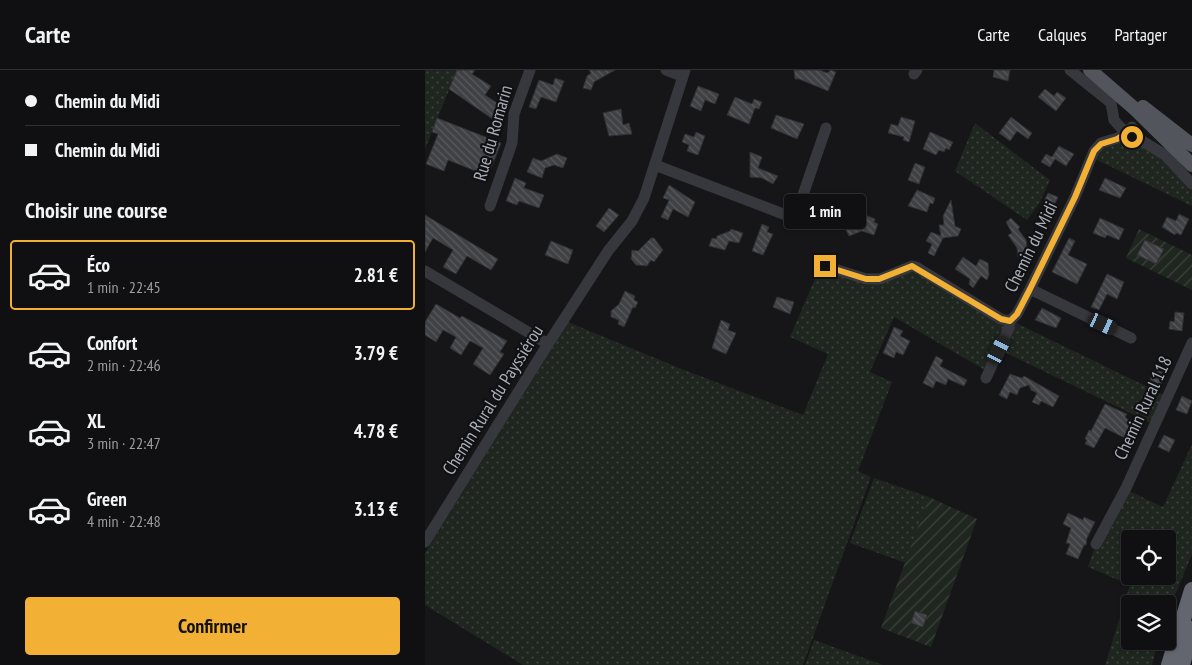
<!DOCTYPE html>
<html lang="fr">
<meta charset="utf-8">
<style>
body{margin:0;font-family:"PT Sans Narrow",sans-serif;background:#19191b;color:#f1f3f6;height:100vh;display:flex;flex-direction:column;font-size:19px;white-space:nowrap}
*{box-sizing:border-box;margin:0}
p{font-size:16px;color:#9c9d9f}
.icon{flex:none;width:28px;height:28px;fill:none;stroke:currentColor;stroke-width:2;stroke-linecap:round;stroke-linejoin:round}
.map{position:relative;flex:1;overflow:hidden}
.details{display:flex;flex-direction:column;background:#101012;width:425px}
.details>*{flex:none}
.banner{display:grid;align-content:center;height:110px;padding:0 25px;background:#101012}
.controls{position:absolute;left:696px;top:460px;display:grid;gap:10px}
.controls a{display:grid;place-items:center;width:55px;height:55px;border-radius:5px;background:#101012;box-shadow:0 1px 4px #0004,0 0 0 1px #303032;font-size:25px}
.end{position:absolute;width:22px;height:22px;margin:-11px;border:6px solid #f2b134;background:#111;box-shadow:0 0 0 2px #111}
.from{border-radius:50%}
.bubble{position:absolute;height:35px;border-radius:5px;background:#101012;box-shadow:0 1px 4px #0004,0 0 0 1px #303032;font-size:16px;font-weight:700;line-height:35px;text-align:center}
.car{position:absolute;width:15px;height:30px;margin:-15px -8px;border-radius:6px;box-shadow:0 0 4px 1px #0007;background:linear-gradient(#222 24%,#8ab4d8 0 40%,#222 0 76%,#8ab4d8 0 86%,#222 0)}
.banner b{display:flex;align-items:center;gap:18px;height:48px;font-size:19px}
.banner b+b{border-top:1px solid #303032}
.banner i{width:12px;height:12px;background:#f1f3f6}
ul{padding:0;list-style:none}
li{display:flex;align-items:center;gap:15px;height:70px;margin:0 10px 8px;padding:0 15px;border:2px solid transparent;border-radius:5px}
li div{flex:1}
li b{display:block;font-size:19px}
li em{font-style:normal;font-weight:700}
li.current{border-color:#f2b134}
li>.icon{width:45px;height:45px;stroke-width:1.5}
h2{padding:0 25px;font-size:22px;line-height:60px}
.button{display:flex;gap:10px;margin-top:auto;padding:10px 25px}
.button a{flex:1;height:58px;border-radius:5px;background:#f2b134;color:#111;font-size:20px;font-weight:700;line-height:58px;text-align:center}
header{display:flex;align-items:center;gap:30px;box-sizing:border-box;height:70px;padding:0 25px;background:#101012;border-bottom:1px solid #303032}
header strong{font-size:24px}
nav{display:flex;gap:28px;margin-inline-start:auto;font-size:18px}
main{display:flex;flex:1;min-height:0}
.map>svg:first-child{display:block}
.grass{fill:url(#grass-dots);fill-rule:evenodd}
.garden{fill:url(#garden-furrows)}
.building{fill:url(#building-back-hatch);stroke:#303034}
.lines{fill:none;stroke-linecap:round;stroke-linejoin:round}
.minor{stroke:#37383d;stroke-width:11}
.major{stroke:#53555c;stroke-width:14}
.highway{stroke:#63666e;stroke-width:16}
.route{stroke:#f2b134;stroke-width:6}
.labels{text-anchor:middle;stroke-width:4.5;stroke-linejoin:round;paint-order:stroke}
.street-label{font-size:18px;fill:#a8adb8;stroke:#111113}
</style>
<header>
<strong>Carte</strong>
<nav><a>Carte</a><a>Calques</a><a>Partager</a></nav>
</header>
<main>
<section class="details">
<div class="banner">
<b><i class="from"></i>Chemin du Midi</b>
<b><i></i>Chemin du Midi</b>
</div>
<h2>Choisir une course</h2>
<ul>
<li class="current"><svg class="icon" aria-label="car" viewBox="0 0 24 24"><path d="M5 17H2v-5l4-1 3-4h7l3 4 3 1v5h-3M9 17h6M6 11h13"/><circle cx="7" cy="17" r="2"/><circle cx="17" cy="17" r="2"/></svg><div><b>Éco</b><p>1 min · 22:45</p></div><em>2.81 €</em></li>
<li><svg class="icon" aria-label="car" viewBox="0 0 24 24"><path d="M5 17H2v-5l4-1 3-4h7l3 4 3 1v5h-3M9 17h6M6 11h13"/><circle cx="7" cy="17" r="2"/><circle cx="17" cy="17" r="2"/></svg><div><b>Confort</b><p>2 min · 22:46</p></div><em>3.79 €</em></li>
<li><svg class="icon" aria-label="car" viewBox="0 0 24 24"><path d="M5 17H2v-5l4-1 3-4h7l3 4 3 1v5h-3M9 17h6M6 11h13"/><circle cx="7" cy="17" r="2"/><circle cx="17" cy="17" r="2"/></svg><div><b>XL</b><p>3 min · 22:47</p></div><em>4.78 €</em></li>
<li><svg class="icon" aria-label="car" viewBox="0 0 24 24"><path d="M5 17H2v-5l4-1 3-4h7l3 4 3 1v5h-3M9 17h6M6 11h13"/><circle cx="7" cy="17" r="2"/><circle cx="17" cy="17" r="2"/></svg><div><b>Green</b><p>4 min · 22:48</p></div><em>3.13 €</em></li>
</ul>
<div class="button"><a>Confirmer</a></div>
</section>
<div class="map">
<svg width="767" height="595" viewBox="0 0 767 595">
<defs>
<pattern id="grass-dots" width="8" height="8" patternUnits="userSpaceOnUse" patternTransform="scale(1.25)"><rect width="8" height="8" fill="#1e261f"/><path d="M2 2h.1M6 6h.1" fill="none" stroke="#3c433d" stroke-width="1.8" stroke-linecap="round"/></pattern>
<pattern id="garden-furrows" width="10" height="10" patternUnits="userSpaceOnUse" patternTransform="scale(1.25)"><rect width="10" height="10" fill="#1e261f"/><path d="M-1 1l2-2M0 10L10 0M9 11l2-2" fill="none" stroke="#3c433d"/></pattern>
<pattern id="building-back-hatch" width="6" height="6" patternUnits="userSpaceOnUse" patternTransform="scale(1.25)"><rect width="6" height="6" fill="#404145"/><path d="M-1 5l2 2M0 0l6 6M5-1l2 2" fill="none" stroke="#595a5e"/></pattern>
</defs>
<rect width="100%" height="100%" fill="#161618"/>
<!-- grass -->
<path class="grass" d="M0,0H32L0,79Z
M550,53L625,110L615,132L602,150L530,101Z
M698,71C728,74 747,97 767,117V136L670,89L675,79Z
M395,197L442,215L455,214L483,202H487L489,198L581,255L560,300L469,247L445,302L467,312L433,401L446,407L378,595H98L0,535V483L143,252L259,300L378,345L403,284L365,267Z
M587,251L739,325L726,353L573,279Z
M767,374V484L743,542L742,534H705V571H733L727,595H680L705,515L663,497L668,482L702,420L738,437ZM705,469H742V506H705Z
M449,408L504,427L481,493L425,473Z
M389,570L458,595H380Z"/>
<!-- garden -->
<path class="garden" d="M714,159L767,185V220L701,188Z
M504,427L552,449L506,577L456,558Z"/>
<!-- building -->
<path class="building" d="M32,0H50L47,4L66,16L60,25L78,37L69,50L24,19Z
M164,0H190L169,12L166,20L158,18L162,6L166,3Z
M369,0H395L402,3L406,0L411,2L403,21L374,9H370Z
M569,0H585L583,11L568,7Z
M130,8L139,11L131,32L116,27L111,39L104,37L114,10L128,15Z
M273,16L294,24L290,34L280,30L276,41L265,36Z
M620,19L629,26L632,22L641,28L631,41L613,27Z
M310,27L327,34L329,29L337,32L334,39L330,38L324,54L302,45Z
M196,39L198,55L204,53L207,64L184,66L178,43Z
M351,45L379,54L372,69L346,58Z
M476,47L490,51L484,72L478,70L479,67L463,63L466,54L473,56Z
M586,47L607,63L603,69L592,61L585,71L574,63Z
M12,48L76,73L63,106L23,90L19,101L1,94L13,64L7,62Z
M271,62L280,66L273,85L262,81L264,75L257,72L260,64L269,67Z
M505,62L528,72L524,80L521,78L519,82L514,80L511,85L498,79Z
M634,76L649,84L641,96L630,89L625,97L616,92L621,84L627,87Z
M325,82L337,87L333,98L353,106L348,114L337,108L325,107Z
M132,84L142,88L138,98L129,95L120,98L117,108L102,102L108,88L116,91Z
M490,93L500,97L494,114L483,110Z
M90,108L101,113L99,118L119,125L114,138L94,131L92,135L81,131Z
M680,108L701,118L695,128L674,120Z
M244,115L270,132L263,147L248,139L243,150L236,147L244,130L238,128Z
M492,120L510,128L508,134L505,133L502,142L483,136Z
M623,123L633,127L627,140L617,135Z
M399,126L409,130L404,148L392,143Z
M526,130L530,156L536,159L533,166L518,168L509,186L503,183L507,174L501,171L506,162L516,166L514,155H519L518,146Z
M184,138L194,145L179,162L171,156Z
M754,144L764,149L756,165L751,163L750,165L737,157L742,147L751,151Z
M0,145L73,189L66,200L42,186L31,204L18,197L28,180L8,168L0,182Z
M440,145L450,149L449,152L453,154L449,165L437,161L424,166L420,158L434,152L437,153Z
M586,148L595,157L593,159L601,170L603,185L593,187L592,178L583,165L587,163L581,152Z
M675,148L699,159L694,170L682,165L680,168L668,163Z
M337,154L344,157L342,162L348,164L338,185L327,181Z
M306,159L318,163L314,173L304,171L300,180L284,176L287,168L291,169L292,166L305,161Z
M226,168H229L238,180L229,192L226,190L222,196L211,195L206,189L207,180L213,181Z
M644,168L650,171L643,185L662,194L652,214L627,202Z
M720,170L739,179L731,194L712,185Z
M126,171L148,180L143,194L120,185Z
M538,187L551,196L555,189L563,193L564,205L562,210L556,206L548,218L544,214L545,209L530,199Z
M682,204L699,212L692,229L682,224L674,240L666,237Z
M200,221L210,226L209,230L213,232L210,238L208,237L199,257L193,254L194,250L186,247V241L194,234Z
M352,227L369,232L365,244L348,237Z
M11,234L35,248L37,246L82,271L75,282L79,284L65,305L48,294L58,278L45,271L36,285L25,278L31,267L18,260L11,272L0,265V252Z
M617,238L636,248L631,258L610,250Z
M750,242L759,243L757,261L744,259L745,251L749,252Z
M296,250L305,254L303,260L311,263L301,284L287,278Z
M469,257L478,261L475,266L485,271L478,285L471,282L469,288L458,283Z
M511,286L518,290L515,296L542,310L539,316L523,309L521,315L511,311L508,318L498,313Z
M730,299L739,303L736,315L725,310Z
M585,304L597,308L599,306L634,326L628,337L616,331L614,335L607,332L612,323L606,320L604,315L595,318L592,325L585,322L582,329L574,325Z
M757,326L767,331L762,344L751,340Z
M680,334L702,344L700,347L707,353L700,368L680,358L669,378L660,374L662,370L660,369L664,360L666,361Z
M739,365L750,370L744,382L733,377Z
M643,443L658,450L659,447L670,452L662,468L661,475H659L653,489L641,484L645,474L641,473L646,458L638,454Z
M490,541L502,545L498,557L486,553Z"/>
<g class="lines">
<!-- minor -->
<path class="minor" d="M241,0L257,6
M645,0L686,33L689,50L696,58L740,85L767,114
M489,4L492,0
M230,95L366,147L371,145L401,58
M65,136L87,73L89,44L105,0
M400,196L441,209H455L487,196L491,197L576,249L585,251L592,244L605,219L650,127L669,81L676,73L699,66L707,57
M0,201L123,274
M605,219L706,268
M561,308L584,258L585,251
M0,472L123,274L183,181L207,151L219,128L260,0
M671,474L701,418L767,273"/>
<!-- major -->
<path class="major" d="M665,0L710,39L767,95
M718,37L767,75"/>
<!-- highway -->
<path class="highway" d="M744,595L767,520
M757,595L767,559"/>
</g>
<g class="lines">
<!-- route -->
<path class="route" d="M400,196L441,209H454L487,196L576,249L585,251L592,244L605,219L650,127L669,81L676,74L692,69L702,63L707,67"/>
</g>
<g class="labels">
<!-- street labels -->
<g class="street-label">
<text transform="translate(68 63) rotate(-74)" y="6">Rue du Romarin</text>
<text transform="translate(606 177) rotate(-64)" y="6">Chemin du Midi</text>
<text transform="translate(68 330) rotate(-58)" y="6">Chemin Rural du Payssiérou</text>
<text transform="translate(718 338) rotate(-65)" y="6">Chemin Rural 118</text>
</g>
</g>
</svg>
<div class="controls">
<a><svg class="icon" aria-label="locate" viewBox="0 0 24 24"><circle cx="12" cy="12" r="6"/><path d="M12 2v4M12 18v4M2 12h4M18 12h4"/></svg></a>
<a><svg class="icon" aria-label="layers" viewBox="0 0 24 24"><path d="M12 4l9 5-9 5-9-5zM3 14l9 5 9-5"/></svg></a>
</div>
<i class="end from" style="left:707px;top:67px"></i>
<i class="end" style="left:400px;top:196px"></i>
<div class="bubble" style="left:359px;top:124px;width:82px">1 min</div>
<i class="car" style="left:678px;top:254px;rotate:115deg"></i>
<i class="car" style="left:574px;top:280px;rotate:27deg"></i>
</div>
</main>
